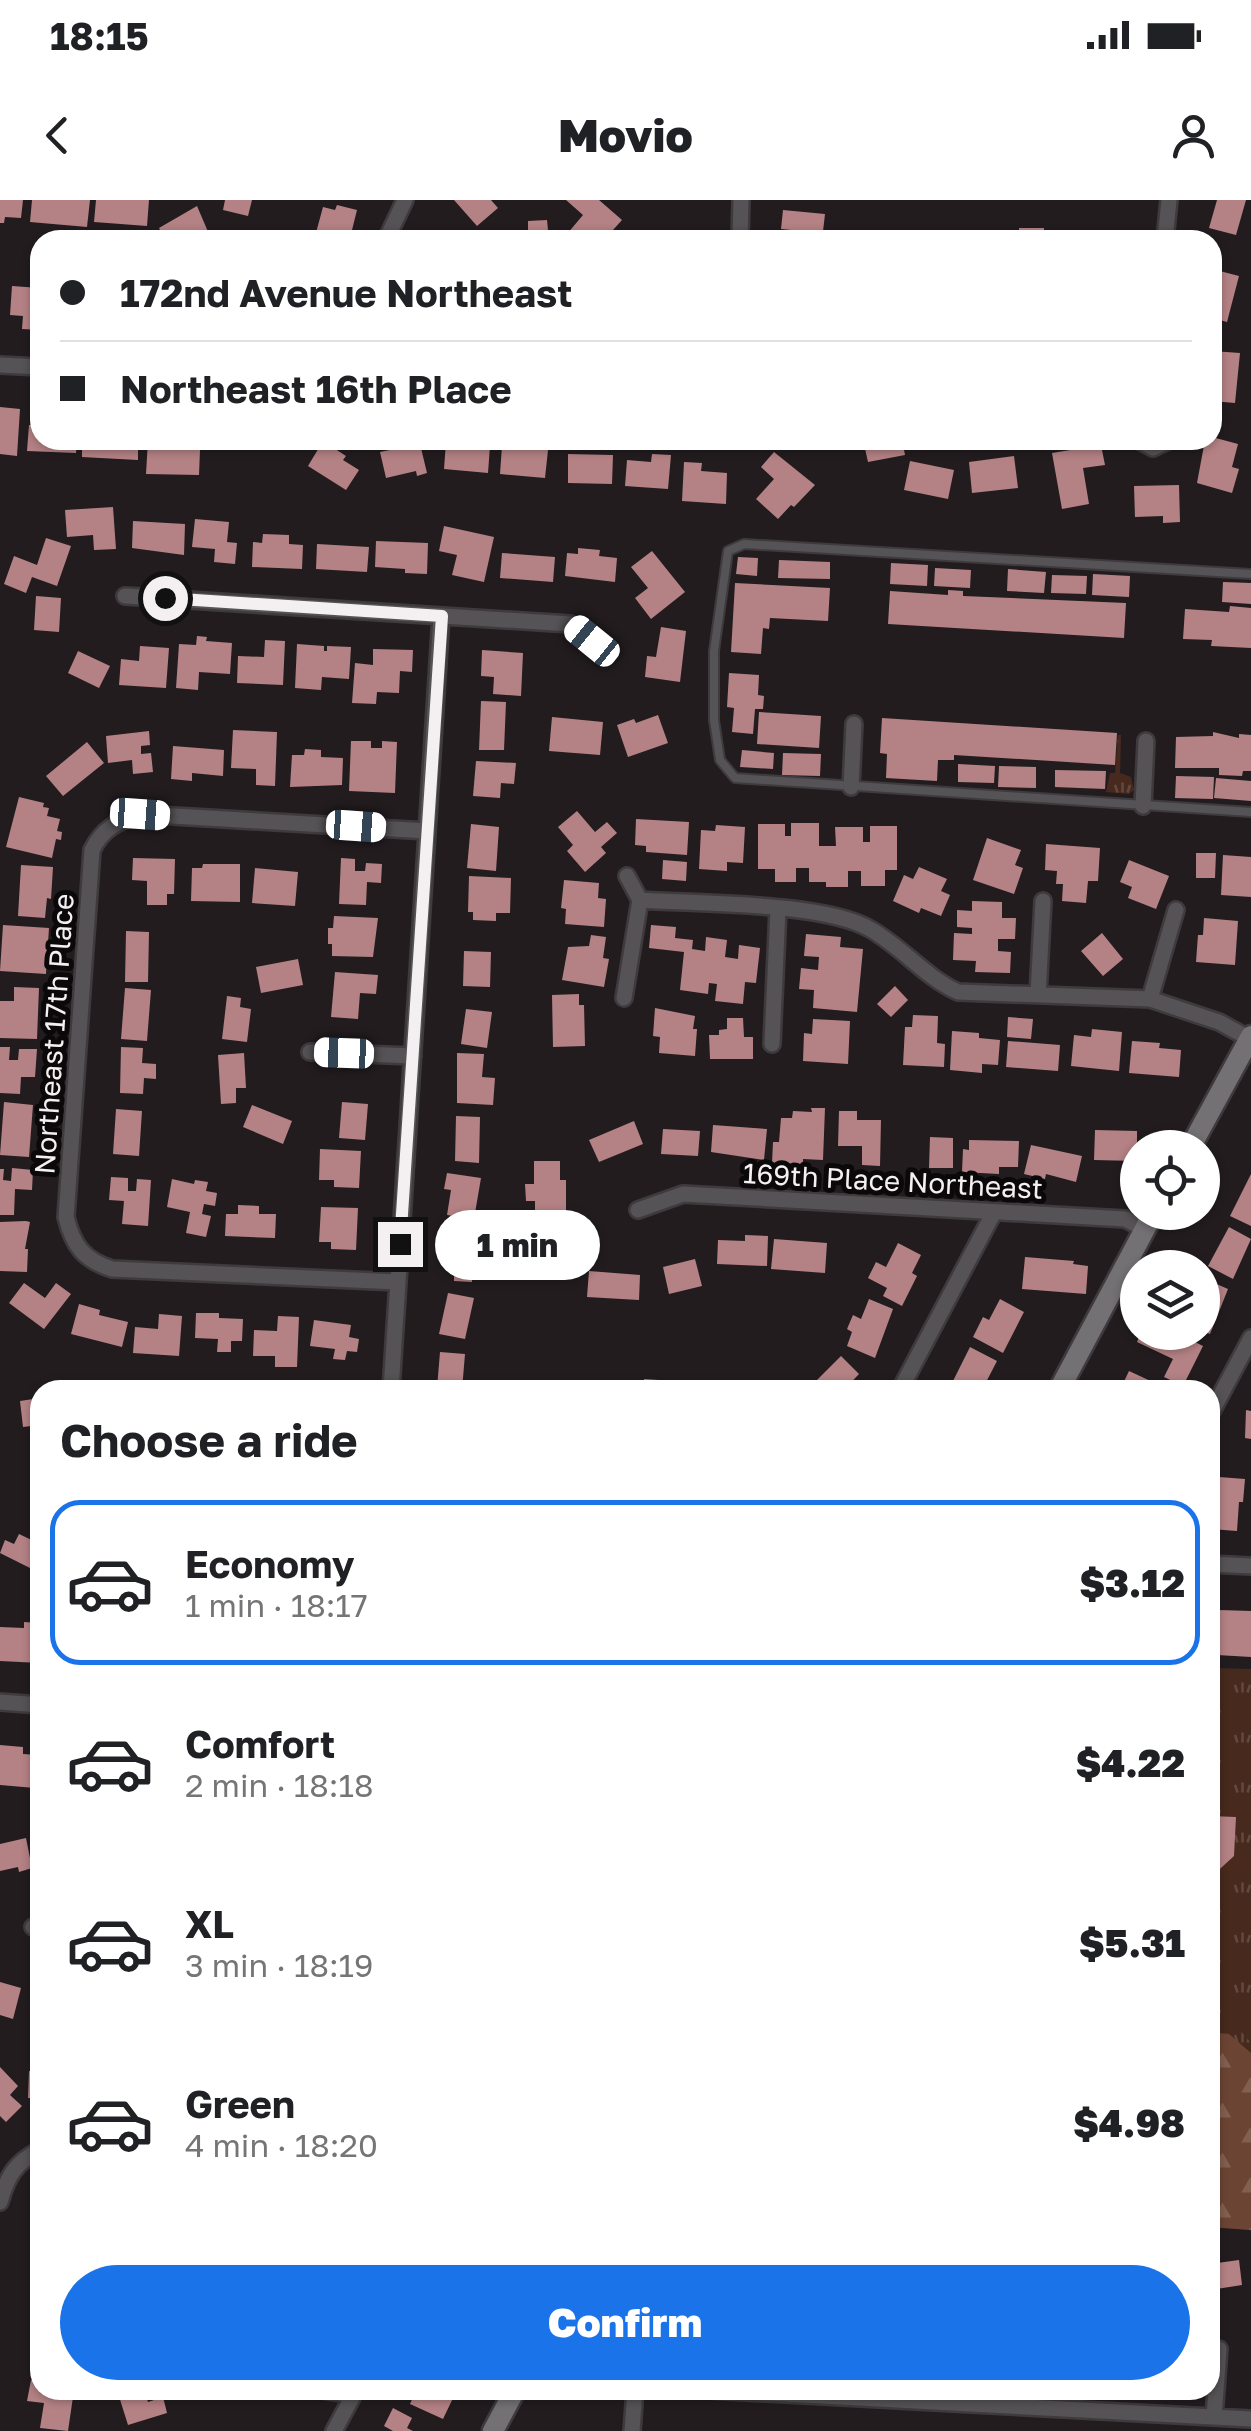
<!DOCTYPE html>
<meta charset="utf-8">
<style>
body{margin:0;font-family:"Golos Text",sans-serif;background:#f2f2f2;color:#202124;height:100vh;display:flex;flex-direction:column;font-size:38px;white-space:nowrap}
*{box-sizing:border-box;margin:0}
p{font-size:32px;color:#757577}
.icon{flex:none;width:55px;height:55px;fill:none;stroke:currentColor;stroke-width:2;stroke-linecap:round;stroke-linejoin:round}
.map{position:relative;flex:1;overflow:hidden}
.details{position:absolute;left:30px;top:1180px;width:1190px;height:1020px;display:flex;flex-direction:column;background:#fff;border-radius:30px;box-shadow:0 2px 8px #0004}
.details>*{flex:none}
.hud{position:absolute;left:30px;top:30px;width:1192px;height:220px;border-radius:30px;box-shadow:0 2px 8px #0004;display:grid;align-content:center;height:220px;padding:0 30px;background:#fff}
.buttons{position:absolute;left:1120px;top:930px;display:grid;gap:20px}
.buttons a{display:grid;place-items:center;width:100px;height:100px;border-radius:50%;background:#fff;box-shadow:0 2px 8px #0004;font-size:50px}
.end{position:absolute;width:45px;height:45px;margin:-22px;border:12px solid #f4f0f2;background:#111;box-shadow:0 0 0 5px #111}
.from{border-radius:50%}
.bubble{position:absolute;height:70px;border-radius:35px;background:#fff;box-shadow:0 2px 8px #0004;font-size:32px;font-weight:800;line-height:70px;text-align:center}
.car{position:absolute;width:30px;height:60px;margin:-30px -15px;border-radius:12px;box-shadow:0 0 8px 2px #0007;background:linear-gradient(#fff 24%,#345 0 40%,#fff 0 76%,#345 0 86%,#fff 0)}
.hud b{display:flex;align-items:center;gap:35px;height:95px;font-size:38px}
.hud b+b{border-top:2px solid #e0e0e0}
.hud i{width:25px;height:25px;background:#202124}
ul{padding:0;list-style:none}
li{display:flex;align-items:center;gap:30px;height:165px;margin:0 20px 15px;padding:0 10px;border:5px solid transparent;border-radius:30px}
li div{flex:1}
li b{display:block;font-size:38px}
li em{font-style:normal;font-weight:800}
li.active{border-color:#1a73e8}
li>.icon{width:90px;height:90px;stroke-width:1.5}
h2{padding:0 30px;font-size:45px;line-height:120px}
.primary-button{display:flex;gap:20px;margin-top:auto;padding:20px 30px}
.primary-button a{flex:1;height:115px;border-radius:60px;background:#1a73e8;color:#fff;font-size:40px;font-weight:800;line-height:115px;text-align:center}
.status{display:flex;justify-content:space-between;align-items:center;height:70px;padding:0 50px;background:#fff;direction:ltr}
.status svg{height:28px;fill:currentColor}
header{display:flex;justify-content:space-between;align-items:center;height:130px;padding:0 30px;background:#fff;font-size:45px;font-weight:800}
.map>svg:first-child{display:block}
.grass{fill:url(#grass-tufts)}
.forest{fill:url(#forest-firs)}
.garden{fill:#47291d}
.building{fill:#b48285}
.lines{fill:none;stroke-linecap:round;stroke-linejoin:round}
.lane-casing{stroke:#3f3a3d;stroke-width:12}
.street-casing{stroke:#3f3a3d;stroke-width:20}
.secondary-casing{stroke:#3f3a3d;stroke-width:25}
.lane{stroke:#555355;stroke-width:8}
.street{stroke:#555355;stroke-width:15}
.secondary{stroke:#747175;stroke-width:20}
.route{stroke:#f4f0f2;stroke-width:12}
.labels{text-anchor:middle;stroke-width:10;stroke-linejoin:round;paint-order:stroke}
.street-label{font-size:28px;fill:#f4f0f2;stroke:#0a0809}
</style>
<div class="status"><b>18:15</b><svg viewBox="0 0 49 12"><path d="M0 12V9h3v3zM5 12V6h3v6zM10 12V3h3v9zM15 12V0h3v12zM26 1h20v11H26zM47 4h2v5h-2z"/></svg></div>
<header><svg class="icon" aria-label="back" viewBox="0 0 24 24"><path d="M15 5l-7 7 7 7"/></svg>Movio<svg class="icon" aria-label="person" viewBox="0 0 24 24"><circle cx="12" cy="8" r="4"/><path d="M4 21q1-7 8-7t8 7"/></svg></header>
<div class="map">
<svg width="1251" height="2231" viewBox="0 0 1251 2231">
<defs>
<pattern id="grass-tufts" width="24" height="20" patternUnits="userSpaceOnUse" patternTransform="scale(2.5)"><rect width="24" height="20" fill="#47291d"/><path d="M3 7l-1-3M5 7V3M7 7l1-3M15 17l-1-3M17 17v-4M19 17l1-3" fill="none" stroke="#62483e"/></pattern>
<pattern id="forest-firs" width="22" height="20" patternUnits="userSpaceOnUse" patternTransform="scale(2.5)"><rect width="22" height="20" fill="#6c4433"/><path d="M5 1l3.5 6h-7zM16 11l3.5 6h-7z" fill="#825f51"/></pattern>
</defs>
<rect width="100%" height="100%" fill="#221c1f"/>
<!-- grass -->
<path class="grass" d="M1118,535H1121L1120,573L1131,577L1134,590L1129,594L1106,592L1110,573H1115Z
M1210,1468L1251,1469V2030L1210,2027Z"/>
<!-- forest -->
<path class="forest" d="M1210,1832L1229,1834L1251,1853V2030L1210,2027Z"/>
<!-- garden -->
<path class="garden" d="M1251,1792V1843L1226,1814Z"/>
<!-- building -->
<path class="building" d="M0,0H23L21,18L5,17L4,23H0Z
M32,0H90L87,27L30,22Z
M96,0H149L147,26L94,22Z
M225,0H252L248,16L223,10Z
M454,0H491L498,8L477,26Z
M566,0H599L622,20L604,40H574L567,34L583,15Z
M1217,0H1246L1236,35L1209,28Z
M337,5L357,10L350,38L341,36L340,40H314L323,7L335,10Z
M197,6L209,34L195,40H165L159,28Z
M783,10L825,14L822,40H790L791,30L781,29Z
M547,20L549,40H505L504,32L528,31V21Z
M1019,28H1044V40H992V36H1019Z
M1212,69L1239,76L1227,122L1212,118Z
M12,86L40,88V130L22,129L23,116L10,115Z
M1212,151L1240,153L1235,203L1212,201Z
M0,207L20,209L17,256L0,254Z
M29,225H40V240H77L76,253L27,251Z
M1212,237L1238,244L1232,267L1239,269L1232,293L1197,283L1205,240H1212Z
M82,240H138V260L82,257Z
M148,240H170L169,249L200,250L199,275L146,274Z
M863,240H902L905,255L868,262Z
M323,241L346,256L343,260L359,270L346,290L308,266Z
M446,242L490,246L488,273L444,269Z
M420,244L427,273L417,276L416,271L386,278L380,252Z
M1101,245L1105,265L1083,268L1089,304L1062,309L1052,253Z
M502,246L548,250L545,278L500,274Z
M774,252L815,285L794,307L791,305L778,319L756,299L774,279L761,267Z
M568,254L613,255L612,284L568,283Z
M652,254L671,255L668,289L625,286L627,260L651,262Z
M1014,256L1018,288L972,293L969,262Z
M910,261L954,270L948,299L904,290Z
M684,262L702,263L701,271L727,273L726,304L682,301Z
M1179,285L1180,322L1163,323V316L1135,317L1134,286Z
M113,307L116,349L94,350L93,335L67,337L65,310Z
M195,319L229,322L227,342L237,343L235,364L214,362L215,349L192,347Z
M133,321L185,324L184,355L132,348Z
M444,326L494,337L484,382L452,375L457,355L439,351Z
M263,334L289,335V344L303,345L302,369L252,367L253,342L262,343Z
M46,338L71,346L57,386L32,377L26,393L4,384L14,356L37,365Z
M376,341L428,343L427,374L405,373V369L375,367Z
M317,344L369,347L367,372L316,369Z
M578,348L600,350L599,356L617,358L615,382L565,376L567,353L578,354Z
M652,351L685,392L651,419L635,398L648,388L631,367Z
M502,353L555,357L553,382L500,378Z
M738,357L758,358L757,376L736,374Z
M779,360L830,362V379L778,378Z
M891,363L928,365L927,386L890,384Z
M935,368L971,370L970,388L934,386Z
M1008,369L1046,372L1044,393L1007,391Z
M1093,374L1130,376L1129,397L1092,395Z
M1052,375L1087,376L1086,394L1051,393Z
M1223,382L1251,383V404L1222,402Z
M735,383L830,388L828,421L770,418L769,429L763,428L761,454L731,452Z
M948,390L963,391V396L1126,403L1124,438L888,424L890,391L948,395Z
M36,396L61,398L59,432L34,430Z
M1230,406L1251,408V448L1211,446L1212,440L1183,439L1185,409L1229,412Z
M661,427L686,431L680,482L645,477L647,456L656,457Z
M197,436L207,437L206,441L232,443L230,474L199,472L198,490L176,488L179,444L196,445Z
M265,440L285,441L283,485L237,483L238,456L264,457Z
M297,444L324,446V451H327V446L351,447L349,479L322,477L321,490L295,488Z
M140,446L169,448L166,488L119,485L121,459L139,461Z
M373,449L413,450L412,472L400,471L399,493L377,492L376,504L352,503L355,463L373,465Z
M482,450L523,453L521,496L493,494L494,477L481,476Z
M78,451L110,466L99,488L68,473Z
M729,473L759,475L758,495L764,496L763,509H755L753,534L732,532L734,508L727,507Z
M481,501L506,502L504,550H479Z
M759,512L821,516L819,548L757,544Z
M658,515L668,543L628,557L617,525L634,519L636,523Z
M552,517L603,522L600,555L549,551Z
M882,518L1117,533L1115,565L954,555V560H938L937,581L886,578L887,554L880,553Z
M233,530L277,532L275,586L256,585V569L231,568Z
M149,531L150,545L141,546V554L151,553L153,572L133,574L132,560L108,563L106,536Z
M1213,532L1239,538V534L1251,535V571H1243L1242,576L1219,575V568H1175L1176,537L1213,536Z
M351,541H371V548H382V541L397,542L395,593L349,591Z
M87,542L104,563L63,596L46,576Z
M173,546L224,550L223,576L192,573V581L171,579Z
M305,549L321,550V557L343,558L342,585L290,587L292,555H304Z
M742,550L774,553L773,569L740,567Z
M783,553L821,554L820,576L782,575Z
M476,561L516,563L514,584L501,583L500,598L473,596Z
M958,564L995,566L994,583L958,582Z
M999,566L1036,567V588L998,587Z
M1055,570L1106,571L1105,589L1055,587Z
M1176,576L1214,577L1213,599L1175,598Z
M1216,578L1251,581V601L1214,598Z
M19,597L44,603L43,607L49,608L47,616L60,619L57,631L62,632L61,640L56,639L52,658L6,647Z
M577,611L595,632L607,622L617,633L601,647L606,653L585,672L567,651L573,645L558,627Z
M636,619L689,622L687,655L646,652V646L635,645Z
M791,623H819V646H836L835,627H863V642H870V626H897V670H885V686H861V671H848V687H826V682H809V668H796V682H775V669H758V624H785V636H791Z
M471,624L499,627L496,671L467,668Z
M716,625L745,627L743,663L727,662V671L699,669L701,630L715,631Z
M987,638L1021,650L1015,665L1023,668L1014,694L973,680Z
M1046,644L1100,648L1098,681H1088L1086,703L1062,701L1063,684H1056L1057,671L1045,670Z
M1196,653H1216L1215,678H1196Z
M1223,655L1251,657V697L1221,695Z
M133,658L175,659L174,694H167V705H147V681L132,680Z
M341,658L355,659V671H365L366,663L382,664L381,683L367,682L366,705L339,704Z
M663,660L687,662L686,681L662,679Z
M1129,660L1169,676L1156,709L1128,698L1132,687L1120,682Z
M203,664H240V702L191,701L192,668H202Z
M21,665L53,667L51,699L47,698L45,718L18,716Z
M919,667L947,679L941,691L950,695L941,716L921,708L919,713L893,701L904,675L913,679Z
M255,668L298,672L295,706L252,703Z
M469,676L511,678L510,713H496V721L473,720V712H468Z
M564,680L599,683L598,698L606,699L604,727L565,724L566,709L561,708Z
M972,701L1002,702V718H1016L1015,739H998V751L1011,752L1010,773L975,772L976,761L953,760L954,733L972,734V728L957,727V710L972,711Z
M334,716L378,718L373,757L332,756V744H328V728H333Z
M1204,718L1238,721L1235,765L1196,762L1198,735H1203Z
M3,725L49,728L46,774L0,771Z
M651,725L676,727L675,738L693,740L692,749L705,751L706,737L727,740L725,757L738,759L739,745L760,748L756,783L745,782L743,804L715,801L717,784L709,783L708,794L680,790L684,752L649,748Z
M126,731L149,732L148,782H125Z
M1102,733L1123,759L1103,776L1081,751Z
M806,734L841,737L840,747L863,749L857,812L813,808L814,790L799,789L801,768L818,770L819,757L804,756Z
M591,735L606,737L603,758L609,759L604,787L562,780L568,747L589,746Z
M464,751L491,752L490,787L463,786Z
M298,759L303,785L261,793L256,767Z
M335,772L378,775L376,794L360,793L358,819L331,817Z
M895,786L908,800L891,817L877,804Z
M14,787L39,788L37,839L0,838V801H14Z
M125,788L151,790L147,841L121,839Z
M579,794V805H584L585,846L553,847L552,795Z
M227,796L241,798L240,807L251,809L247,842L222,839Z
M655,808L695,816L693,829H697L695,856L659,853L660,837L653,836Z
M466,809L492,812L487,848L461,844Z
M913,815L938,816L937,843L945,844L944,867L903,865L905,827H912Z
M1008,817L1033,819L1031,839L1007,837Z
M727,818H743L744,837H753V859H710L709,835H719V830L727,829Z
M813,819L850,821L848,864L803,861L804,833L812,834Z
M1092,829L1122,832L1119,871L1071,866L1074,835L1091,837Z
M952,831L979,833V838L1000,840L998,865L982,864V873L950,870Z
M1008,841L1060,845L1058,871L1006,867Z
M1132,841L1160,843L1159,848L1181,850L1179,877L1129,873Z
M0,847H10L9,860H18L19,849H37L35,877H21L20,894L0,893Z
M121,847L143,848L142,863L156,864V879L144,878L143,894L120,893Z
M244,853L246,888H236V903L221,904L218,855Z
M457,853L484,854L482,877L495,878L493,905L457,903Z
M4,902L33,905L29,957L0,955Z
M342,902L368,904L365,940L339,938Z
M252,905L292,921L283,944L243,927Z
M811,908H825L823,960L803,959V964L772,963L773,942H779L781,918H792L793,911L812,912Z
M116,909L142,911L139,956L113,954Z
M839,911H857V920H881L880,966L862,965V946H838Z
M456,916L480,917L479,963L455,961Z
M634,921L643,944L599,962L589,940Z
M713,925L767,929L764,960L711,952Z
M663,929L700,931L698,956L661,954Z
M1095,930L1137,931V961L1094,960Z
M930,937L953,938V968H929Z
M969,940L1019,941L1018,967H999V974L962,972L963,949L969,950Z
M1031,945L1082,956L1076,982L1046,974L1045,979L1024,974Z
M320,949L361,951L359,988L334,987V980H319Z
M534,961H560V980H566V1013H535V1001H526L525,984H534Z
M12,968L33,970L32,990L15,989L14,1015H0V969H4L3,980L11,981Z
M447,973L481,978L474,1019L447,1015L451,990L444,989Z
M1251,974V1026L1230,1016Z
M111,977L128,978V991H136L137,979L151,980L148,1026L122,1024L124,1001L109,1000Z
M172,979L194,984L195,980L208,982L206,991L217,993L215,1006L204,1004L202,1014L211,1016L206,1037L186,1033L190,1012L167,1007Z
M238,1005L259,1006V1014H276L275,1038L225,1036L226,1014H238Z
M321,1007L358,1008L356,1050L331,1049V1042H319Z
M26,1021L30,1022L25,1049H28L27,1072L0,1071V1022Z
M573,1026L587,1061L555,1074L550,1061L558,1058L549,1036Z
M1229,1027L1251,1039L1233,1079L1208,1066Z
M447,1034H473L472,1082L454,1081V1070H446Z
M745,1035L768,1036L767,1066L717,1064L718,1040L745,1041Z
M774,1039L827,1043L825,1073L771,1069Z
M898,1043L921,1055L912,1073L917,1076L902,1106L883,1096L887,1088L868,1078L876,1062L886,1067Z
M1025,1057L1074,1061L1073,1064L1088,1066L1086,1094L1022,1089Z
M695,1059L702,1086L669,1094L663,1067Z
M589,1071L640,1075L639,1100L587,1097Z
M1205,1079L1228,1089L1210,1134L1202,1131Z
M24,1083L45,1098L56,1083L71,1094L44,1129L9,1103Z
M448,1093L474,1098L465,1139L439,1134Z
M869,1099L893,1109L875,1158L847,1146L852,1132L847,1129L853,1115L861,1119Z
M1000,1099L1024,1112L1003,1153L973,1137L983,1117L989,1120Z
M79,1104L100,1110L99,1115L128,1122L122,1147L71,1134Z
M196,1113H219V1118L243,1119L242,1141H231V1152H217L218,1139L195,1138Z
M159,1114L182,1116L179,1156L133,1153L135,1127L158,1129Z
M278,1116L299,1117L297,1167H275V1156H253L254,1130L277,1131Z
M314,1120L351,1125L349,1137L359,1139L357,1152L347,1151L345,1160L333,1159L335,1149L310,1146Z
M1141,1132H1175L1203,1146L1183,1186L1164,1177L1173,1159L1137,1142Z
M970,1147L997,1161L982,1190H956L950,1187Z
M440,1152L465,1154L462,1190L437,1188Z
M841,1156L859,1174L844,1190H807Z
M1129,1171L1170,1190H1120Z
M644,1179L659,1180L658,1190H628V1186L644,1187Z
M572,1183L621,1187V1190H572Z
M40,1198V1225L23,1227L20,1201Z
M1246,1210L1251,1211V1239L1245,1238Z
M1219,1277L1245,1279L1243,1302H1239L1237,1331L1211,1329L1210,1290H1218Z
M19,1334L40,1344V1373L0,1353L5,1340L14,1344Z
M1219,1410L1251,1411V1457L1217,1455Z
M24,1422L40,1423V1463L0,1461V1427L24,1428Z
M0,1545L23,1547V1554L38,1555L35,1588L0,1585Z
M1210,1616L1236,1617L1234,1656L1210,1678Z
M26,1638L32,1668L19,1672L18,1667L0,1671V1644Z
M31,1781H40V1806H34Z
M0,1782L21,1788L13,1819L0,1815Z
M0,1867L18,1886L10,1895L22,1906L6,1922L0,1916Z
M29,1871H40V1899L28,1898Z
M1239,2060L1242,2085L1210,2090V2064Z
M31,2180L40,2182V2190H74L68,2231L40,2228L44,2203L27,2201Z
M117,2190H144L148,2202L163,2197L167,2213L128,2225Z
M416,2190H468L464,2198L455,2194L443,2219L410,2204Z
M393,2208L412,2218L407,2228L413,2231H393L384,2226Z"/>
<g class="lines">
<!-- lane casing -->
<g class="lane-casing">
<path id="lane" d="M1251,374L744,344L728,351L714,451V520L720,560L735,578L1251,612"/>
</g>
<!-- street casing -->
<g class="street-casing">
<path id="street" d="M386,40L405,0
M740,40L741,0
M1165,40L1169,0
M0,165L40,167
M1138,240L1153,248L1170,240
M125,396L570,424L592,441
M851,587L854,524
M1143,606L1146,541
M640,700C697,704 824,702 870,729C902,747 925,777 958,792L1150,799L1219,822L1250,839
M1038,795L1043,701
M624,798L640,700L627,676
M1150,799L1176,710
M772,844L778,709
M310,852L413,856
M638,1010L683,994L1125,1019L1145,1029
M398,1082L112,1069C84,1060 73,1046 66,1017L92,650C103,628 117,622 140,614L427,631
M391,1190L441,416
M900,1190L994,1012
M1210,1215L1251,1138
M1210,1364L1251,1366
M0,1502L40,1505
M33,1727L40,1728
M0,2002C7,1976 16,1962 40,1950
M322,2190L353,2195
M709,2190L1251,2219
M1214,2217L1219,2149
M334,2231L356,2190
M632,2231L635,2190"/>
</g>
<!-- secondary casing -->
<g class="secondary-casing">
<path id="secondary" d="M1190,948L1251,836
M1059,1190L1154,1012
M493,2231L515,2190"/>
</g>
<!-- lane -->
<use href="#lane" class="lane"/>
<!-- street -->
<use href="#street" class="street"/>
<!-- secondary -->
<use href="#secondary" class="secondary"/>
</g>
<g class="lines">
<!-- route -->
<path class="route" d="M165,398L442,416L400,1044"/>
</g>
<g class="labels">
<!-- street labels -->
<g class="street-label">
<text transform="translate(54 834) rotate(-86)" y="10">Northeast 17th Place</text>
<text transform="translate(893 981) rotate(3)" y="10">169th Place Northeast</text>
</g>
</g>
</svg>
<div class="buttons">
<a><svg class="icon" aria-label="locate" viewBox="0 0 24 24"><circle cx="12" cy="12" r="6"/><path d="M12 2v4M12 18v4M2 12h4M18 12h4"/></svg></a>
<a><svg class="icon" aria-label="layers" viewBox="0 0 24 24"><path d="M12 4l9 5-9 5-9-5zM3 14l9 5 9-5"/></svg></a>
</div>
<i class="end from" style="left:165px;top:398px"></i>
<i class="end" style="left:400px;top:1044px"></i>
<div class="bubble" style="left:435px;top:1010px;width:165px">1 min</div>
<i class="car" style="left:592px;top:441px;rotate:309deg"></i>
<i class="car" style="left:140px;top:614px;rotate:94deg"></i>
<i class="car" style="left:356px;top:626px;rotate:94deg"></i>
<i class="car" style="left:344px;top:853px;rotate:272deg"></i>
<div class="hud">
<b><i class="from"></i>172nd Avenue Northeast</b>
<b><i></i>Northeast 16th Place</b>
</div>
<section class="details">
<h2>Choose a ride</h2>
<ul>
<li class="active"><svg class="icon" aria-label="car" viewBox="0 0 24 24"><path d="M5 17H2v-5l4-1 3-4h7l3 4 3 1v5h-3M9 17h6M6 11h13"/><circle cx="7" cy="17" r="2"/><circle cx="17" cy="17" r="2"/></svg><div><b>Economy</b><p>1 min · 18:17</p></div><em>$3.12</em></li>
<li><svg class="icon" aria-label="car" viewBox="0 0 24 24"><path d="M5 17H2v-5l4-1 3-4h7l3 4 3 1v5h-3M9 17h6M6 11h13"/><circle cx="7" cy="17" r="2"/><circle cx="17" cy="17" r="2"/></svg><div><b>Comfort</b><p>2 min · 18:18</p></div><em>$4.22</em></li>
<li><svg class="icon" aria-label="car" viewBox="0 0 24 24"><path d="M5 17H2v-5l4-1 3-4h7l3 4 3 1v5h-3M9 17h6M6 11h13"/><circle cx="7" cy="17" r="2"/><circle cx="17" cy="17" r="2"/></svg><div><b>XL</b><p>3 min · 18:19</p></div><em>$5.31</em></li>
<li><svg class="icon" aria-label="car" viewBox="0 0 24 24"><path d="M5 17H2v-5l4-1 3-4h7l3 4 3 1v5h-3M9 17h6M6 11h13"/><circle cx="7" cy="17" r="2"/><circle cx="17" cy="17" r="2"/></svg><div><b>Green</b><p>4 min · 18:20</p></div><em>$4.98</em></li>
</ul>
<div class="primary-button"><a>Confirm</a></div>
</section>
</div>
